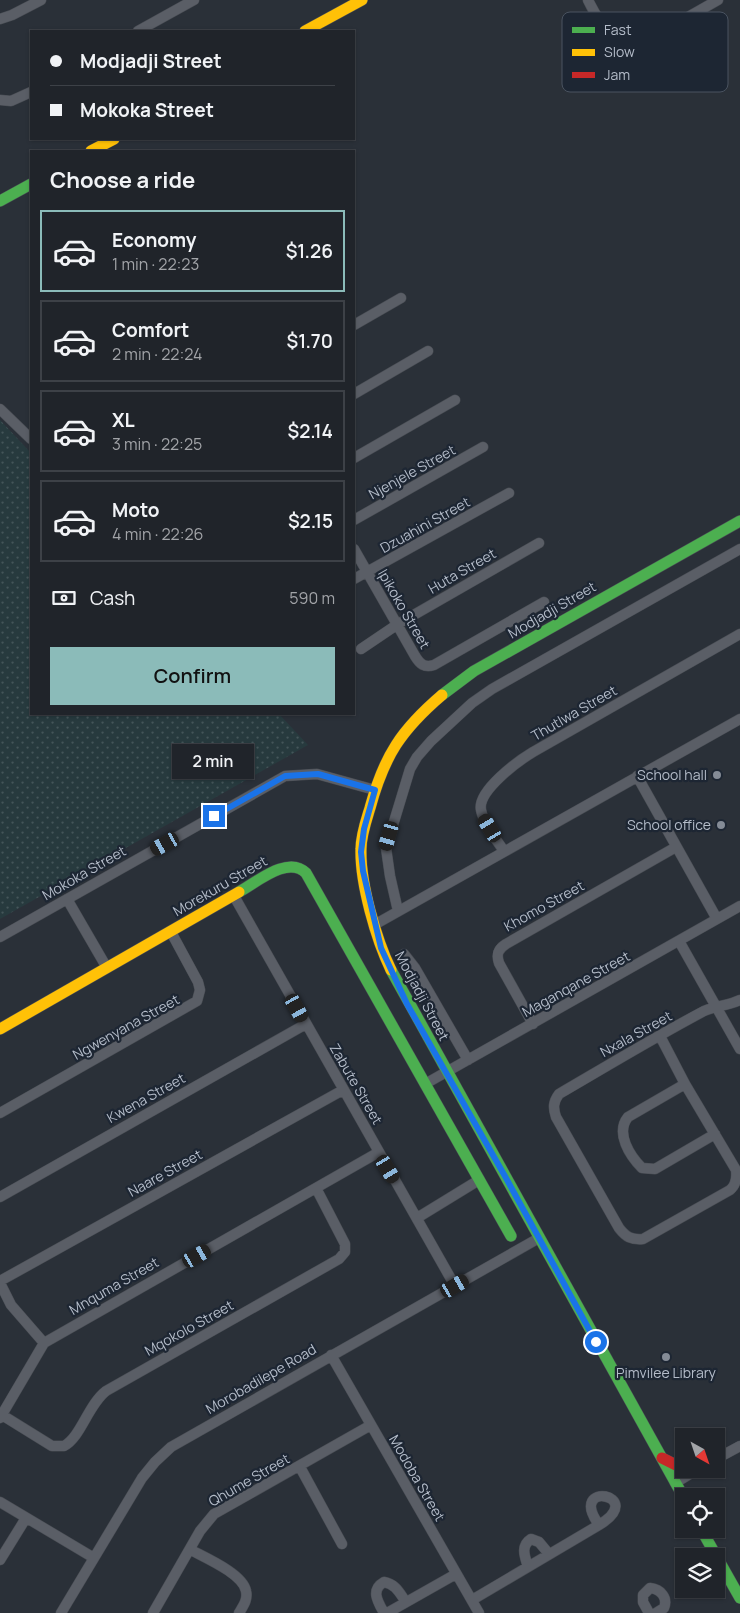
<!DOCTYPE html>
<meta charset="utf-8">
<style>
body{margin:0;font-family:Manrope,sans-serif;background:#282c32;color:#f1f3f6;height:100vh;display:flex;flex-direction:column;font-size:19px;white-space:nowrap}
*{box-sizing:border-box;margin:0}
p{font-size:16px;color:#a2a4a8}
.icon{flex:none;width:28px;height:28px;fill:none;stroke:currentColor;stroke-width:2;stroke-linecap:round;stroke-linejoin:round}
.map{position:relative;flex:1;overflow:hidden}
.panel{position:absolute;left:30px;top:150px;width:325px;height:565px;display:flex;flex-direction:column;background:#20242a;border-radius:0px;box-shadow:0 1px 4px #0004,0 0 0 1px #3d4147}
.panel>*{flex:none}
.hud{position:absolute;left:30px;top:30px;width:325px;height:110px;border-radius:0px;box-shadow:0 1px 4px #0004,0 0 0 1px #3d4147;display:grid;align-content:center;height:110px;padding:0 20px;background:#20242a}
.needle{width:32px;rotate:140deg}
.tools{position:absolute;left:675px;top:1428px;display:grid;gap:10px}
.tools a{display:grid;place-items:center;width:50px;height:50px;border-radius:0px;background:#20242a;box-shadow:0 1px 4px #0004,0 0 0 1px #3d4147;font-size:25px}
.end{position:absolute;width:22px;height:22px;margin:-11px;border:6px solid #1a73e8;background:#fff;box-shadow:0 0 0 2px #fff}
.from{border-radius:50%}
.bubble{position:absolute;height:35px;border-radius:0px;background:#20242a;box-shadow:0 1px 4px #0004,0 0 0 1px #3d4147;font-size:16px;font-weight:600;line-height:35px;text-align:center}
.car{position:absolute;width:15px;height:30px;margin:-15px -8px;border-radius:6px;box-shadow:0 0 4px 1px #0007;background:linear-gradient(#222 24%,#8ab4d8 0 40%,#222 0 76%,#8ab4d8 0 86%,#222 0)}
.hud b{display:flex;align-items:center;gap:18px;height:48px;font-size:19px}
.hud b+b{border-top:1px solid #3d4147}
.hud i{width:12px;height:12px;background:#f1f3f6}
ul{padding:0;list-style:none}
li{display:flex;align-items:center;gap:15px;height:82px;margin:0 10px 8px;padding:0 10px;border:2px solid #3d4147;border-radius:0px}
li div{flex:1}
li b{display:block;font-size:19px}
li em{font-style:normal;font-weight:600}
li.current{border-color:#8bbbb9}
li>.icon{width:45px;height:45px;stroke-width:1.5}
h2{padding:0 20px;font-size:22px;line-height:60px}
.pay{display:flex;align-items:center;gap:12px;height:55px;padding:0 20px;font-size:19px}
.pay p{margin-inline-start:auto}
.cta{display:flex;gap:10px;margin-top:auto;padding:10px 20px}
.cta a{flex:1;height:58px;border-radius:0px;background:#8bbbb9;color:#111;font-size:20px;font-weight:600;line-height:58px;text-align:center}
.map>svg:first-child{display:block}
.grass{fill:url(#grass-dots)}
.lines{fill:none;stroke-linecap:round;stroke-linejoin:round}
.street-casing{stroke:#484c53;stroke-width:11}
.fast-casing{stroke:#484c53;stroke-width:12}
.slow-casing{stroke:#484c53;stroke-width:12}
.jam-casing{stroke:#484c53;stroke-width:12}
.street{stroke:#5a5e66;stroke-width:10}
.fast{stroke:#4caf50;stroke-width:11}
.slow{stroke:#ffc107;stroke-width:11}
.jam{stroke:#c62828;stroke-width:11}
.route{stroke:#1a73e8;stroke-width:6}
.poi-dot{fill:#848b96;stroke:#1d2633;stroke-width:2}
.labels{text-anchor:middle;stroke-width:4.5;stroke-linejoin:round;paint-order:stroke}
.street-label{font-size:14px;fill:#b4bcc9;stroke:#1d2633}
.poi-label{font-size:14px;fill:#b4bcc9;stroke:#1d2633;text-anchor:end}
.key{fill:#1d2633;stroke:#4a5360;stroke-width:1}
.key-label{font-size:14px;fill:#b4bcc9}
</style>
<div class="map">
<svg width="740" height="1613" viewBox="0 0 740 1613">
<defs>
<pattern id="grass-dots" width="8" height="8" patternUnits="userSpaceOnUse" patternTransform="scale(1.25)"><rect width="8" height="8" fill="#273a3e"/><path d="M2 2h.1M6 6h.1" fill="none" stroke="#445559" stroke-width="1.8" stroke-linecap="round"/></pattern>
</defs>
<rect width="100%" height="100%" fill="#2a3038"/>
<!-- grass -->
<path class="grass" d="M0,420L31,453V714H279L308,745L0,919Z"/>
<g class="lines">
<!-- street casing -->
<g class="street-casing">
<path id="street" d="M588,0C601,27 618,50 651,38L718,0
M0,19L12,15L41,0
M138,31L194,0
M0,100L11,101L31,92
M354,325L401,298
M354,394L428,351
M0,409L31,439
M354,458L455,400
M354,520L483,447
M354,549L415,656C420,664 424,668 434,665L544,602
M354,579L509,493
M361,649L398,624L539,543
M637,776L717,919
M504,851C496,839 484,825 481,810C477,791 518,761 533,752L740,634
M234,896L455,1286
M67,899L107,968
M398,911L390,876L386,848L410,769L417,757L431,741L472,703L492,689L740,549
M374,925L740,719
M0,937L285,776L317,774L375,790
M679,941L740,1049
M404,954L415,968L468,1060
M533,1024L499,963C496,954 498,949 506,944L676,847
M660,1036L685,1084L736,1170C737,1178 736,1185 730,1190L643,1239C631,1240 626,1237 619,1228L556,1117C553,1108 553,1102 559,1094C607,1066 655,1037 704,1011C717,1005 728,1006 740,1000
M425,1084L740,906
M685,1084L628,1117C615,1133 630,1156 642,1168L655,1169L715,1134
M0,1113L197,1001L200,990L198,982L171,932
M0,1197L306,1024
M417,1218L479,1180
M0,1281L343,1090
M0,1283L11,1305L44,1343
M331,1355L479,1613
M2,1415L52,1446H64C81,1437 88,1405 106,1391L339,1259L345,1252V1244L316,1188
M0,1418L44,1343L379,1152
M716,1459L740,1446
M300,1467L342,1544
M675,1483L698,1469
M0,1502L94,1558
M191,1550C206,1558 243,1574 246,1591C248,1600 243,1606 239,1613
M0,1560L26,1518
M528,1567C525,1557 520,1546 531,1539L539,1542L549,1554
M472,1600L599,1525C649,1495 566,1479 599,1525
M61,1613L142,1478L155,1462L171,1447L539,1238
M153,1613L200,1531L214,1514L371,1425
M384,1613C378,1602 370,1590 384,1582C396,1584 400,1594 406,1602
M387,1613L456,1574
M649,1613L643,1602V1595L650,1588C661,1589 668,1598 664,1608L656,1613"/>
</g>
<!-- fast casing -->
<g class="fast-casing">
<path id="fast" d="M0,201L31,184
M442,695L474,671L740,521
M239,892C257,882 288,855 306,873L511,1236
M391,970L684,1498
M701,1529L740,1598"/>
</g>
<!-- slow casing -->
<g class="slow-casing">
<path id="slow" d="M305,31L362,0
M91,151L114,139
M391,970C376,939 360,883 361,849C361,835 366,821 370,808C384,756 401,730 442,695
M0,1029L239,892"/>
</g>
<!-- jam casing -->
<g class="jam-casing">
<path id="jam" d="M662,1458L684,1469"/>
</g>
<!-- street -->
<use href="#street" class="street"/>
<!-- fast -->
<use href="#fast" class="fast"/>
<!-- slow -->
<use href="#slow" class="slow"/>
<!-- jam -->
<use href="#jam" class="jam"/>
</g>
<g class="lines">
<!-- route -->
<path class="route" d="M214,816L285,776L318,774L375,790L364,829L361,852L363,871L381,948L407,1004L506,1178L596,1342"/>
</g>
<!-- markers -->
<g class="poi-dot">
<circle cx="717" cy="775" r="5"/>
<circle cx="721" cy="825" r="5"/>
<circle cx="666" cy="1357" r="5"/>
</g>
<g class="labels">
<!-- street labels -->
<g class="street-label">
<text transform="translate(412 472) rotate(-29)" y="5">Njenjele Street</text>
<text transform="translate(425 525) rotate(-29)" y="5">Dzuahini Street</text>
<text transform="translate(462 571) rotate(-30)" y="5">Huta Street</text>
<text transform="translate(404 609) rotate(60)" y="5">Ipikoko Street</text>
<text transform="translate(552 610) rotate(-30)" y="5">Modjadji Street</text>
<text transform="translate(574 713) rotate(-30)" y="5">Thutlwa Street</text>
<text transform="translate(84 873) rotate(-30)" y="5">Mokoka Street</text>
<text transform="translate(220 886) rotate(-30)" y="5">Morekuru Street</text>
<text transform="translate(544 906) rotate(-29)" y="5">Khomo Street</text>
<text transform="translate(576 984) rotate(-29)" y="5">Maganqane Street</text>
<text transform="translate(422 996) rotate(62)" y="5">Modjadji Street</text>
<text transform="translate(126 1027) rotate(-29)" y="5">Ngwenyana Street</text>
<text transform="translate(636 1034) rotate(-29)" y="5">Nxala Street</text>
<text transform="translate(356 1084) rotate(60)" y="5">Zabute Street</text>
<text transform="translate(146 1098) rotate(-29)" y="5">Kwena Street</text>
<text transform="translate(165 1173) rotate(-29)" y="5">Naare Street</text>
<text transform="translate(114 1286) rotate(-30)" y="5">Mnquma Street</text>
<text transform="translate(189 1328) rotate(-29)" y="5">Mqokolo Street</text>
<text transform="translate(261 1379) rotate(-30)" y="5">Morobadilepe Road</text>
<text transform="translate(417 1478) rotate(60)" y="5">Modoba Street</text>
<text transform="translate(249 1480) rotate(-30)" y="5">Qhume Street</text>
</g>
<!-- poi labels -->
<g class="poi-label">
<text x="707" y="780">School hall</text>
<text x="711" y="830">School office</text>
<text x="666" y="1378" text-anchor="middle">Pimvilee Library</text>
</g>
</g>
<!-- legend -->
<rect x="562" y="12" width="166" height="80" rx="8" class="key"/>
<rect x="572" y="27" width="23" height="6" fill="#4caf50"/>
<rect x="572" y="49" width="23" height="7" fill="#ffc107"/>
<rect x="572" y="72" width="23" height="6" fill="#c62828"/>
<g class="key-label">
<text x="604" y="35">Fast</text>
<text x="604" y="57">Slow</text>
<text x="604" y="80">Jam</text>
</g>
</svg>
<div class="tools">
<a><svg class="needle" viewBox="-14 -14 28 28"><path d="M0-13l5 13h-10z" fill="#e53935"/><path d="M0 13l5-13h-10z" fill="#a2a4a8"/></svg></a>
<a><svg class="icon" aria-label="locate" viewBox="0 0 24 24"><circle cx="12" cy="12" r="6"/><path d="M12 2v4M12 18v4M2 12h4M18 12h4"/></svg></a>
<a><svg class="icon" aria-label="layers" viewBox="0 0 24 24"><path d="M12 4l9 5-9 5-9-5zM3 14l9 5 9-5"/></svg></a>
</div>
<i class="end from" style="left:596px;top:1342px"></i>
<i class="end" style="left:214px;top:816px"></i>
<div class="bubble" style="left:172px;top:744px;width:82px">2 min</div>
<i class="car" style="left:490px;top:828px;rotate:329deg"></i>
<i class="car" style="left:389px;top:836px;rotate:196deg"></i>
<i class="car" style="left:165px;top:844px;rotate:241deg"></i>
<i class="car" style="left:297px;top:1008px;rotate:151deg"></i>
<i class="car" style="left:388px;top:1169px;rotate:149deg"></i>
<i class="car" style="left:197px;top:1256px;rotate:60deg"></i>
<i class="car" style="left:455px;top:1286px;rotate:60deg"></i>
<div class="hud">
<b><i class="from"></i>Modjadji Street</b>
<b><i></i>Mokoka Street</b>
</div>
<section class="panel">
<h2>Choose a ride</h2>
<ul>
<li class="current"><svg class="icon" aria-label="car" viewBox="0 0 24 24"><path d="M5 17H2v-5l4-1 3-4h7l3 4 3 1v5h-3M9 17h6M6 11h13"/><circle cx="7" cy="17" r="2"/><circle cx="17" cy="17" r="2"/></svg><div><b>Economy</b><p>1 min · 22:23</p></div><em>$1.26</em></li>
<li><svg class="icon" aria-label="car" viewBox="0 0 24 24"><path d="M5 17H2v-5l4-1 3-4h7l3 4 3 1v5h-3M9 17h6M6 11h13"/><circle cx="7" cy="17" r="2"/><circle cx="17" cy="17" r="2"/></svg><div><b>Comfort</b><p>2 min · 22:24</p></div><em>$1.70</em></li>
<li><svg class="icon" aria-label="car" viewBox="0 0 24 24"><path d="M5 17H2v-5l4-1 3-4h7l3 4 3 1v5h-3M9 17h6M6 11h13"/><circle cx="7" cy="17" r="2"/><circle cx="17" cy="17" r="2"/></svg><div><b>XL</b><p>3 min · 22:25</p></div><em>$2.14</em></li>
<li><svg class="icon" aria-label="car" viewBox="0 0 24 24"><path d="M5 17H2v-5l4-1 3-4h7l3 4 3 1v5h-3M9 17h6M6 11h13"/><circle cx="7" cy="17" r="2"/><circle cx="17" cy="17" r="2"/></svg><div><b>Moto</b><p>4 min · 22:26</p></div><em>$2.15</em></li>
</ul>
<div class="pay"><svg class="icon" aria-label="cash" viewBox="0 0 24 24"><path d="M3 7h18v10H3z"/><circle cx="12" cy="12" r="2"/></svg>Cash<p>590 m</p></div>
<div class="cta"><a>Confirm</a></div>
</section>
</div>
